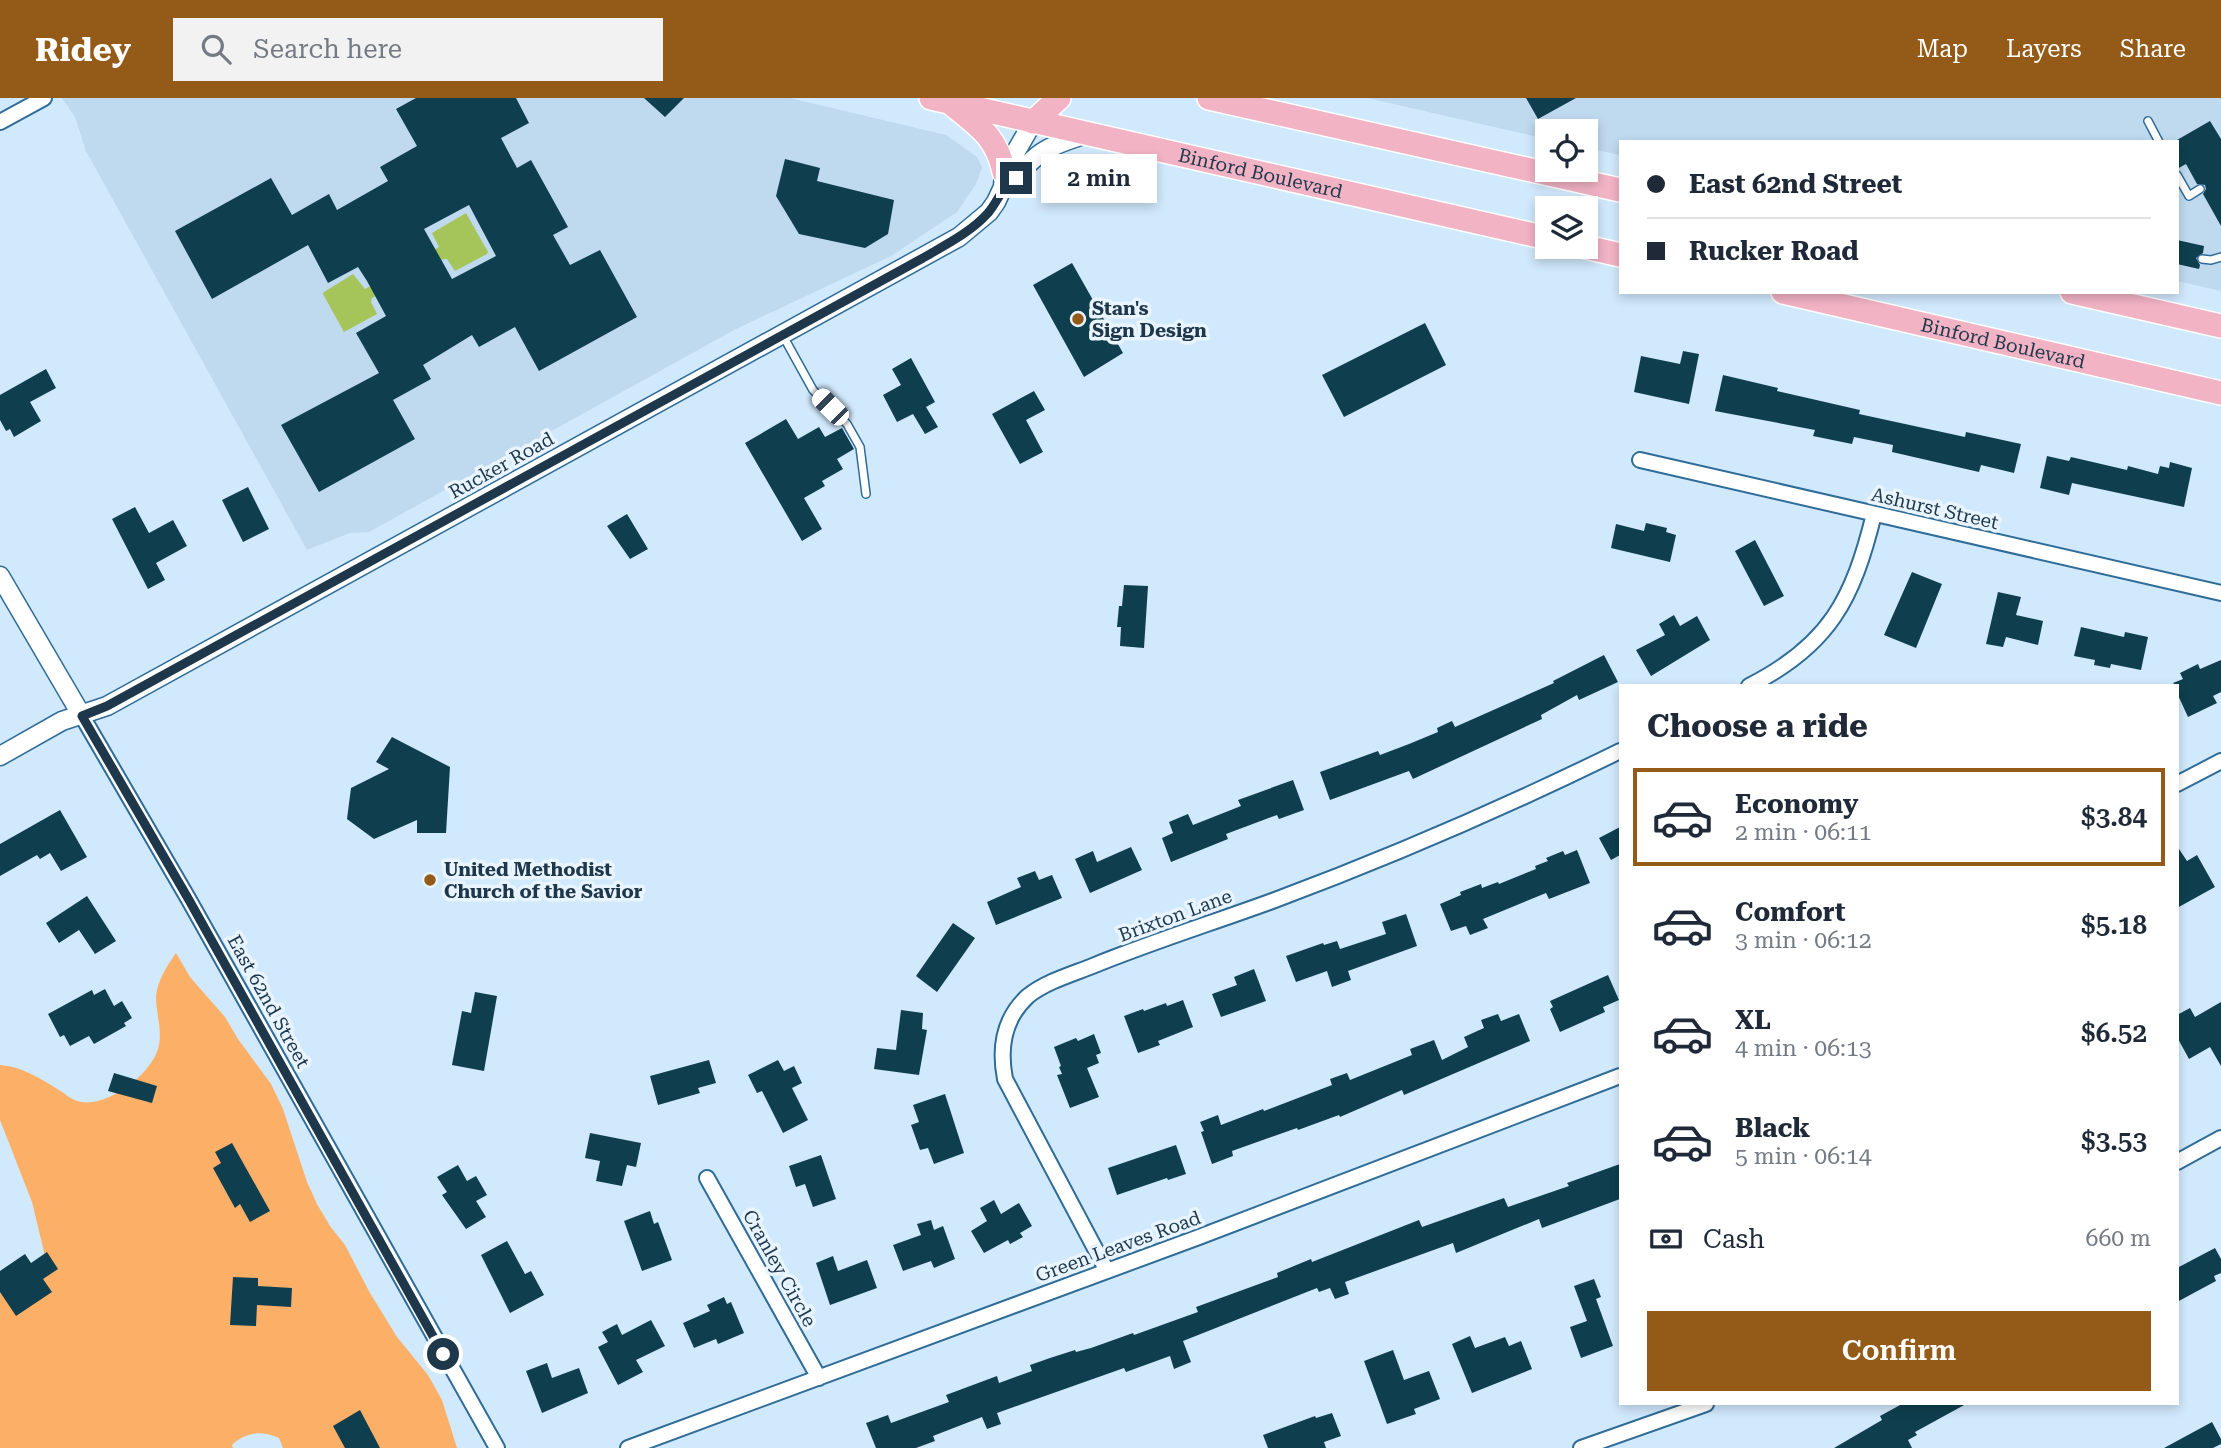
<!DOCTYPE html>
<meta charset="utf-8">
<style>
body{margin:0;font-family:"Roboto Serif",serif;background:#f2f2f3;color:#1f2937;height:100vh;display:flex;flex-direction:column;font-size:26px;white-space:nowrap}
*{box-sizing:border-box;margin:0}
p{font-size:23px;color:#747a83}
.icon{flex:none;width:38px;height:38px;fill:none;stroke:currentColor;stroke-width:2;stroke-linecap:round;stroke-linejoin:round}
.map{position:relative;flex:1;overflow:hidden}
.details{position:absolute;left:1619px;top:586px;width:560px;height:721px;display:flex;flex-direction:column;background:#fff;border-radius:0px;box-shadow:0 4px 10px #0003}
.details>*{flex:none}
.hud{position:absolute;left:1619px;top:42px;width:560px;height:154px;border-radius:0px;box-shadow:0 4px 10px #0003;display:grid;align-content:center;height:154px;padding:0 28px;background:#fff}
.fabs{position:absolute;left:1535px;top:21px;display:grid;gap:14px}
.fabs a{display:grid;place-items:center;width:63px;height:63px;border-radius:0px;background:#fff;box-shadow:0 4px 10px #0003;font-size:35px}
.end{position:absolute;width:32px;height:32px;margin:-16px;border:9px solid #1e374a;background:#fff;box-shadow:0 0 0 4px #fff}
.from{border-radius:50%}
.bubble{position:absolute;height:49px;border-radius:0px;background:#fff;box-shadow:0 4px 10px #0003;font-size:23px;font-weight:600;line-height:49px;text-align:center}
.car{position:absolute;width:21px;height:42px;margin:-21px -10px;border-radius:9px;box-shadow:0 0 5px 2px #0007;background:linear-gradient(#fff 24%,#345 0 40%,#fff 0 76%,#345 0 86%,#fff 0)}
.hud b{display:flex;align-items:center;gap:24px;height:66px;font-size:26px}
.hud b+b{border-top:2px solid #e0e1e3}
.hud i{width:18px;height:18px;background:#1f2937}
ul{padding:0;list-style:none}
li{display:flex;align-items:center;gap:21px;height:98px;margin:0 14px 10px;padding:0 14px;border:4px solid transparent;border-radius:0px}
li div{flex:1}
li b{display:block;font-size:26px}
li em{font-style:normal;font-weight:600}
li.selected{border-color:#945a18}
li>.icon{width:63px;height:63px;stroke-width:1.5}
h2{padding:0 28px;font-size:32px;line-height:84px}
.pay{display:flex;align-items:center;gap:18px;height:77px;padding:0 28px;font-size:26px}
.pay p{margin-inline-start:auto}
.cta{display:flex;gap:14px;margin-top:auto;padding:14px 28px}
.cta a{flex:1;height:80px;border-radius:0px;background:#945a18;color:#fff;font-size:28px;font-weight:600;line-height:80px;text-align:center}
header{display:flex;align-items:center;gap:42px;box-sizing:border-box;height:98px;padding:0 35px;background:#945a18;color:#fff}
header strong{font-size:33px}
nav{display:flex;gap:38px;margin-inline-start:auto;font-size:24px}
.search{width:490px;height:63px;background:#f2f2f3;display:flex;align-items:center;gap:18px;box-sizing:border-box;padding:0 24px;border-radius:0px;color:#747a83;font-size:26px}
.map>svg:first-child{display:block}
.built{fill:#bfd9ef}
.green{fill:#fcb067}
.water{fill:#a5c55b}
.building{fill:#0f3f4f;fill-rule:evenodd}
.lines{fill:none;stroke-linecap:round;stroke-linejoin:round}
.service-casing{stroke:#306c98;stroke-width:10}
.minor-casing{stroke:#306c98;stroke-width:18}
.tertiary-casing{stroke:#306c98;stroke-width:21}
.primary-casing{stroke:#fff;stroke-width:26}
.service{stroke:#fff;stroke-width:7}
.minor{stroke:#fff;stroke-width:14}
.tertiary{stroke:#fff;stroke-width:18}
.primary{stroke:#f2b3c5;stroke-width:23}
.route{stroke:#1e374a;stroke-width:9}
.poi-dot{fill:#945a18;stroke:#e8f4ff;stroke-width:2.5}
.labels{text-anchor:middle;stroke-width:7;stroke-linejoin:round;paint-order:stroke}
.street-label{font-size:19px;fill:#1e374a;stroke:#e8f4ff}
.poi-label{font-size:19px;font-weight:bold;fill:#1e374a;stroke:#e8f4ff;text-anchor:start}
</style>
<header>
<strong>Ridey</strong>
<div class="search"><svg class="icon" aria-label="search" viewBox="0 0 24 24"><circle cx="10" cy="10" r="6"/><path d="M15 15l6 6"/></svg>Search here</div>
<nav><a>Map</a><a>Layers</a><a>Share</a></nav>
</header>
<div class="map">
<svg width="2221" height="1350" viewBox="0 0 2221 1350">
<rect width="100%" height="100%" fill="#d1e9fd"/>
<!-- built -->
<path class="built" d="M62,0H790L946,37L977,59L982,69L976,86L957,114L891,158L736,231L369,434L350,435L307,452L86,53L75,19Z
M1367,0H2221V193L2177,183V44H1620V57L1586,50V33H1547V41Z"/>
<!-- green -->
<path class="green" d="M176,855L190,879L225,919L238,941L271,986L283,1011L307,1084L317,1106L330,1128L345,1147L370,1195L397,1239L428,1277L442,1302L457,1350H283L279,1340C262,1332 245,1334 232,1347L233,1350H0V1184L45,1158L32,1104L0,1022V967C21,968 41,981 59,992C64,995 71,1001 77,1003C106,1012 154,975 159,947C162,930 156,915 156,899C157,883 167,868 176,855Z"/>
<!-- water -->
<path class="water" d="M466,115L488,154L487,156L455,173L447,161H444L372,200L371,204L377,216L344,234L323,196L324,194L353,176L365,191L439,149L432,135Z"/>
<!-- building -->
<path class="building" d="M416,0H516L529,25L501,40L517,70L531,62L568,129L553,137L570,167L600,152L637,219L539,273L515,229L479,249L472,237L423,267L431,281L393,302L415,341L319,394L281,327L379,275L356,235L386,218L367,183L358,169L328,185L308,147L212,201L175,133L271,80L292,117L329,96L337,112L388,83L380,69L417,48L396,11ZM469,107L496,158L452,181L424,131Z
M644,0H684L665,19Z
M1526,0H1576L1538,21Z
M2210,23L2221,41V128L2203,96L2206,91L2205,87L2197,86L2186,66L2177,71V42Z
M785,61L820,70L817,83L894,102L888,136L865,150L799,136L776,98Z
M2177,142L2204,148L2203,155L2196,160L2200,167L2199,171L2177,166Z
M1072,165L1123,255L1084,279L1033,187Z
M1425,225L1446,267L1344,319L1322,277Z
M1683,253L1699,256L1689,306L1634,294L1641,258L1680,266Z
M911,260L935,304L926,309L938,329L925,336L913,316L897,324L883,297L901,287L892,271Z
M46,271L56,290L30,304L41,323L14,339L10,331L6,333L0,322V297Z
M1723,277L1778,290L1777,293L1860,312L1859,316L1965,339L1966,334L2021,346L2014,375L1981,367L1979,374L1892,354L1893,347L1854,339L1852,346L1813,338L1815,332L1715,313Z
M1034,293L1045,312L1026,322L1043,354L1020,366L992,316Z
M786,321L798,341L819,329L825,339L842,330L854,351L837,361L843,371L822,383L825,388L804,400L822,431L802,443L745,345Z
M2047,358L2069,363L2071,359L2127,372L2128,368L2158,376L2160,368L2169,370L2170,364L2192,370L2184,409L2072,385L2069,397L2040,390Z
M248,389L269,431L243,444L222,402Z
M135,409L149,435L173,422L187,448L156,465L165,482L148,491L112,421Z
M627,416L648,451L630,461L607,428Z
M1646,425L1667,430L1666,434L1676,437L1670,464L1611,450L1616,426L1644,433Z
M1755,442L1784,498L1764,508L1735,453Z
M1912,474L1942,486L1916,550L1884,537Z
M1124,487L1148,488L1144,550L1120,548L1121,529H1117L1119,508H1122Z
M1998,494L2021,499L2016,517L2043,523L2038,547L2006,539L2003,549L1986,546Z
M1674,517L1680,528L1697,518L1710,542L1651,578L1636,552L1665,537L1659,526Z
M2081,529L2124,539L2125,534L2148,539L2141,572L2111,566L2110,570L2094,567L2095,562L2074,558Z
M1604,557L1618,584L1579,602L1577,597L1541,617L1542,621L1413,681L1409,673L1330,702L1320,674L1378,653L1380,657L1409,646L1438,634L1437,630L1452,623L1455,629L1554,585L1553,583Z
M2221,562V594L2213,598L2217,605L2188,619L2177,595V588L2173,585L2183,581L2180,575L2198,566L2200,571Z
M392,639L450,669L446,735H417V722L374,741L347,721L351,690L389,671L376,664Z
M1293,682L1304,712L1279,721L1277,717L1226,736L1228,741L1171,764L1162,740L1173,735L1169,724L1188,716L1193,727L1241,708L1238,702Z
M60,712L87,759L61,773L50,755L40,761L37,757L0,778V746Z
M1620,729V757L1611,762L1599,740Z
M2177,748L2187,763L2197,757L2215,789L2177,810Z
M1131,749L1142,772L1090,795L1075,761L1093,753L1097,764Z
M1577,752L1590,785L1549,801L1546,795L1483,821L1488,830L1470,837L1466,828L1451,833L1440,806L1461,797L1460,794L1481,786L1482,790L1498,784L1499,786L1536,771L1535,768L1548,763L1546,760L1563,753L1565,757Z
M1035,773L1039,782L1052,777L1062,800L996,827L987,804L1021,789L1017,780Z
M87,798L116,843L95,856L79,832L59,845L46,825Z
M1406,816L1417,848L1348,873L1351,882L1332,889L1327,873L1296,884L1286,858L1323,845L1324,847L1337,843L1340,851L1386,836L1382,824Z
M953,825L975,840L937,894L916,878Z
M1254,871L1266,903L1221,919L1212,896L1237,887L1234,879Z
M1608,877L1619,902L1603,909L1605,914L1560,934L1550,911L1553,909L1550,903Z
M105,891L114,908L122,903L132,920L124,925L126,928L94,946L89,938L70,948L64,937L60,939L48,916L92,892L94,897Z
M475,894L497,898L484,973L452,967L462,913L471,915Z
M1183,902L1193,929L1158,943L1160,947L1138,955L1124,918L1143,911L1144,913L1166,905L1167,908Z
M2221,904V968L2210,949L2189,961L2177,939V917L2190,910L2195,919Z
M901,912L923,915L922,931L927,932L919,977L874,971L877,950L896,952Z
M1498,916L1501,923L1519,916L1530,943L1404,997L1402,992L1340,1019L1339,1017L1298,1032L1297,1030L1232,1053L1233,1058L1212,1066L1201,1034L1204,1033L1200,1024L1218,1017L1221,1027L1263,1011L1264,1013L1332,987L1330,981L1347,975L1350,982L1412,957L1410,951L1434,942L1442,962L1468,949L1464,939L1484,930L1481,922Z
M1094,936L1101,955L1096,957L1099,965L1087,970L1099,999L1070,1010L1057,977L1062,976L1059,969L1061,968L1054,949L1076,940L1078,943Z
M709,962L716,985L698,990L700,995L658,1007L650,978Z
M778,962L784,973L794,968L802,985L792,990L808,1022L783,1035L762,993L757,995L748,977Z
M114,975L157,988L152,1005L108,993Z
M945,996L964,1055L934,1066L928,1050L920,1052L911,1027L919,1024L913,1007Z
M590,1035L641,1045L636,1069L627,1067L622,1088L596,1083L600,1063L585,1060Z
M232,1045L270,1113L250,1124L240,1106L235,1110L213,1070L221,1065L215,1054Z
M1176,1047L1186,1076L1168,1082L1167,1080L1117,1097L1108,1070Z
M821,1057L836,1101L813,1109L805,1086L796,1089L789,1068Z
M1620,1066V1101L1542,1130L1539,1121L1456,1155L1453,1145L1345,1184L1349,1196L1335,1201L1330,1190L1319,1194L1317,1190L1183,1243L1191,1264L1174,1271L1170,1258L1126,1274L1124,1270L997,1315L1001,1326L987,1331L982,1319L933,1338L935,1343L916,1350H876L866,1325L888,1317L891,1325L949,1304L946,1297L997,1278L999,1285L1032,1273L1030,1267L1050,1260L1075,1252L1076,1254L1091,1250L1133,1235L1134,1237L1198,1214L1196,1209L1278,1179L1277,1175L1311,1161L1312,1164L1419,1122L1422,1129L1504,1100L1508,1109L1569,1088L1567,1085Z
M458,1067L467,1083L476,1078L487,1097L476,1103L486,1119L466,1131L442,1097L447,1094L437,1079Z
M994,1102L1001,1116L1019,1105L1032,1128L1020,1135L1023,1139L1010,1146L1008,1142L984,1155L971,1133L987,1123L980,1110Z
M650,1113L654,1126L658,1124L672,1162L642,1173L624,1123Z
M931,1122L934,1132L943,1128L955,1161L934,1170L931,1163L903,1173L893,1147L921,1137L917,1126Z
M507,1143L525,1176L531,1173L544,1197L510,1215L481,1157Z
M2215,1150L2221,1161V1175L2214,1178L2216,1183L2177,1204V1170Z
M47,1154L58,1171L43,1181L52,1194L16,1218L0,1194V1173L25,1156L31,1165Z
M833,1158L838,1173L867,1162L877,1190L830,1207L816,1165Z
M233,1179L258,1180V1188L292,1190L291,1209L257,1207L256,1228L230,1227Z
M1594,1181L1601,1199L1596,1201L1613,1248L1581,1260L1570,1229L1587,1223L1574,1188Z
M724,1199L727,1206L731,1204L744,1235L718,1246L716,1241L694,1250L683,1225L710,1213L707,1207Z
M651,1222L665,1248L636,1262L643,1274L618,1287L598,1249L608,1244L602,1234L617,1226L622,1237Z
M1470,1238L1475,1250L1505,1239L1509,1248L1521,1243L1532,1271L1472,1295L1452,1246Z
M1393,1252L1404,1282L1429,1273L1440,1301L1414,1311L1416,1316L1387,1326L1364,1263Z
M547,1265L552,1280L579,1270L588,1295L542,1315L526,1273Z
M1902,1306H1966L1915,1334L1917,1337L1908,1342L1912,1350H1834L1882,1322L1880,1318Z
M360,1312L380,1350H345L333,1328Z
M1332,1315L1341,1338L1324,1344L1326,1350H1268L1263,1337L1315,1318L1316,1320Z
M2212,1324L2221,1341V1346L2213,1350H2164Z"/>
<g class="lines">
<!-- service casing -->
<g class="service-casing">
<path id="service" d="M2148,23L2159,44
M2177,77L2189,98L2200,91
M2202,161L2211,162L2221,159
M782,236L813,292L847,326L860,349L866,396"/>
</g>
<!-- minor casing -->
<g class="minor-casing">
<path id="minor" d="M0,24L44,0
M1640,362L2221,495
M1749,588C1830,547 1853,501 1874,416
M82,618L189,802L497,1350
M2177,686L2221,663
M2177,1064L2221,1040
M707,1080L819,1280
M1107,1173L1005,981C999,950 1004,920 1028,898C1047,883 1073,876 1095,867C1154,843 1215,824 1275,802C1393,758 1508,708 1620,653
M628,1350L1199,1139L1620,978
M1581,1350L1706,1306"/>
</g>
<!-- tertiary casing -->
<g class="tertiary-casing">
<path id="tertiary" d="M1003,89C1017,79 1027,65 1041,55C1054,46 1071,41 1087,36
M0,478L82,618
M0,658L62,623L107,608L959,139L989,114L996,104L1003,89L1004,74L1033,24"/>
</g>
<!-- primary casing -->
<g class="primary-casing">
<g id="primary">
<path id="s1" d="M931,0L1547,140"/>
<path d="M1209,0L1620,92"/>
<path d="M954,8C980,29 997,40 1004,74"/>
<path d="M1033,24L1059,0"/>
<path d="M1586,149L1620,157"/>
<path id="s2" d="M1783,194L2221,295"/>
<path d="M2072,194L2221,228"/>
</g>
</g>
<!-- service -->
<use href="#service" class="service"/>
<!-- minor -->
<use href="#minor" class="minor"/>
<!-- tertiary -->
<use href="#tertiary" class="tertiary"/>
<!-- primary -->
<use href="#primary" class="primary"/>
</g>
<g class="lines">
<!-- route -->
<path class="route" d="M443,1256L189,802L82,618L107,608L923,160C945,147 970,135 988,115C999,102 1000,91 1016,80"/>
</g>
<!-- markers -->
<g class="poi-dot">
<circle cx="1078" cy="221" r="7"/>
<circle cx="430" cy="782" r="7"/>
</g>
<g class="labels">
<!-- street labels -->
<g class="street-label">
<text dy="7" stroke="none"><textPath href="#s1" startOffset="338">Binford Boulevard</textPath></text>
<text dy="7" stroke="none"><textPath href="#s2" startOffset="226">Binford Boulevard</textPath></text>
<text transform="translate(501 367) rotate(-29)" y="7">Rucker Road</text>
<text transform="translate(1935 410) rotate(13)" y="7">Ashurst Street</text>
<text transform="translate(1175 817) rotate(-20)" y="7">Brixton Lane</text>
<text transform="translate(269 903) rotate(61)" y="7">East 62nd Street</text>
<text transform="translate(1118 1148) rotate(-20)" y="7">Green Leaves Road</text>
<text transform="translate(780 1170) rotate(61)" y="7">Cranley Circle</text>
</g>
<!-- poi labels -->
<g class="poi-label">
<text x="1092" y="217">Stan's<tspan x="1092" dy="22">Sign Design</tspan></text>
<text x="444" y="778">United Methodist<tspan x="444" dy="22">Church of the Savior</tspan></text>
</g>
</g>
</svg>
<div class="fabs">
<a><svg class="icon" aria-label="locate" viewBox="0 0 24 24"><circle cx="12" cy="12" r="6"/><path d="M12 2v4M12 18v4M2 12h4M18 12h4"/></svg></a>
<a><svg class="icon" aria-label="layers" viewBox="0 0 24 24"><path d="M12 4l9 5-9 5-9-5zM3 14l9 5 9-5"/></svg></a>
</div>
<i class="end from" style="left:443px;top:1256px"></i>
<i class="end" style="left:1016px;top:80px"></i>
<div class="bubble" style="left:1041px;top:56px;width:116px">2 min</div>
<i class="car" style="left:830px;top:309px;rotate:315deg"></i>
<div class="hud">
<b><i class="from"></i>East 62nd Street</b>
<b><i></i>Rucker Road</b>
</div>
<section class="details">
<h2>Choose a ride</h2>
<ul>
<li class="selected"><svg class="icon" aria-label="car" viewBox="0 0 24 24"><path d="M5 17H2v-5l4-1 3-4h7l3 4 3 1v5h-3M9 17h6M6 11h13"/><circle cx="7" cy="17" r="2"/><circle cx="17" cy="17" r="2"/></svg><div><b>Economy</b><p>2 min · 06:11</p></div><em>$3.84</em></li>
<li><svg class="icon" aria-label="car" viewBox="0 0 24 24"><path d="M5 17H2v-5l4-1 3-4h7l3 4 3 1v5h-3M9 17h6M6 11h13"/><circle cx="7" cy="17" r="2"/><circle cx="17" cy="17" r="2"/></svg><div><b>Comfort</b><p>3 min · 06:12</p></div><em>$5.18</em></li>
<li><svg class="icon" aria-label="car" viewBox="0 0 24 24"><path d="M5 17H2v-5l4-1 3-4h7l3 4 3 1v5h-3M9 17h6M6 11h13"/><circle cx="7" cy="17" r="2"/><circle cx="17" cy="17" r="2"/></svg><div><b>XL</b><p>4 min · 06:13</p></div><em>$6.52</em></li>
<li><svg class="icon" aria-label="car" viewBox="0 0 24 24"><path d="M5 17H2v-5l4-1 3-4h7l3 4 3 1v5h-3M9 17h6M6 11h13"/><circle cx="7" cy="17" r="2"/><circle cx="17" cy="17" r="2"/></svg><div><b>Black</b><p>5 min · 06:14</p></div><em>$3.53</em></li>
</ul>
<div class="pay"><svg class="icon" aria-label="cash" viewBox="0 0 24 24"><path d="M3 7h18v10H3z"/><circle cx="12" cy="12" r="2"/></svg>Cash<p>660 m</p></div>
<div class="cta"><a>Confirm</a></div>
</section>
</div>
